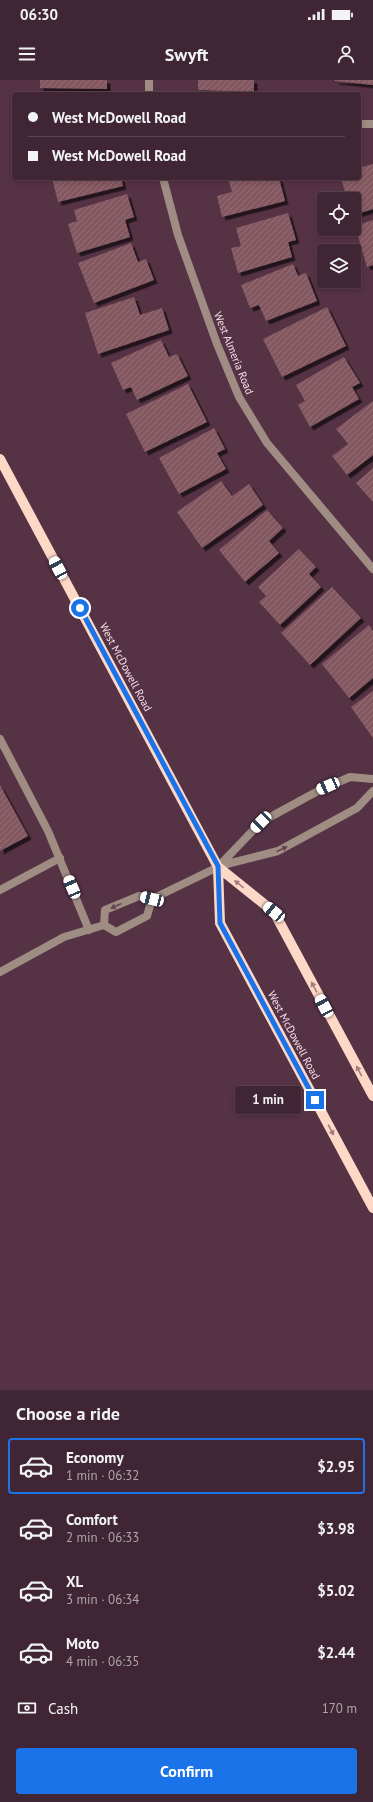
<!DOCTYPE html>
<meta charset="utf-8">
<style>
body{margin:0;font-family:"PT Sans",sans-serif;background:#472e3c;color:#f1f3f6;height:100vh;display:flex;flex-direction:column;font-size:15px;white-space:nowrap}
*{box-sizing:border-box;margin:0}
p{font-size:13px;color:#aea5ac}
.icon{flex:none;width:22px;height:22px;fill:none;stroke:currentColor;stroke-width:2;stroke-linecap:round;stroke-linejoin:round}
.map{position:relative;height:1310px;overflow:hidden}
.drawer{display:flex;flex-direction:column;background:#402634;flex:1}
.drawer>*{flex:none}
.banner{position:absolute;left:12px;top:12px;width:349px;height:88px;border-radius:4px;box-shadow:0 2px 6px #0003,0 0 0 1px #59434f;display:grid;align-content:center;height:88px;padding:0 16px;background:#402634}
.controls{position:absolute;left:317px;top:112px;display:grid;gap:8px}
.controls a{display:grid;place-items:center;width:44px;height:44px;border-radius:4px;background:#402634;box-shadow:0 2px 6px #0003,0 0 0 1px #59434f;font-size:20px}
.end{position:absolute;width:18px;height:18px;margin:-9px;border:5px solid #1a73e8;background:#fff;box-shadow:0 0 0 2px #fff}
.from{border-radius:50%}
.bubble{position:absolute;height:28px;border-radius:4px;background:#402634;box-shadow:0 2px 6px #0003,0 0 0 1px #59434f;font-size:13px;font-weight:700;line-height:28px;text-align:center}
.car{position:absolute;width:12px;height:24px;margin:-12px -6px;border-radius:5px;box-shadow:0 0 3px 1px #0007;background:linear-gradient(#fff 24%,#345 0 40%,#fff 0 76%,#345 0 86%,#fff 0)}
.banner b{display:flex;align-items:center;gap:14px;height:38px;font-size:15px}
.banner b+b{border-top:1px solid #59434f}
.banner i{width:10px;height:10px;background:#f1f3f6}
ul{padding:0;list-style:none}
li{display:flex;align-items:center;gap:12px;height:56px;margin:0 8px 6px;padding:0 8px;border:2px solid transparent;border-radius:4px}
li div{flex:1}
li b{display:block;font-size:15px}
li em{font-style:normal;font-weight:700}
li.on{border-color:#1a73e8}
li>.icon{width:36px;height:36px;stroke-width:1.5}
h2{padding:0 16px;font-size:18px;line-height:48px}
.pay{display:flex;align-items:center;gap:10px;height:44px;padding:0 16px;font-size:15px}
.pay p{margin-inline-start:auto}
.cta{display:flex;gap:8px;margin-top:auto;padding:8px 16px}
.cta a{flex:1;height:46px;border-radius:4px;background:#1a73e8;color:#fff;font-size:16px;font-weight:700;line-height:46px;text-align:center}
.status{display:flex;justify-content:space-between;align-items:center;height:28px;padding:0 20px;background:#402634;direction:ltr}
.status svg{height:11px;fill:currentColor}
header{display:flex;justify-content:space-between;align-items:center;height:52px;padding:0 16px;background:#402634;font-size:18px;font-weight:700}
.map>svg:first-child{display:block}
.building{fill:url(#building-hatch);filter:url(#shadow)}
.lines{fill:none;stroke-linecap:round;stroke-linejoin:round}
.lane{stroke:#9f8c83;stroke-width:8}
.street{stroke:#9f8c83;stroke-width:8}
.primary{stroke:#fed8c6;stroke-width:10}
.oneway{fill:#654451}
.oneway2{fill:#a27d7f}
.route{stroke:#1a73e8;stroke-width:5}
.labels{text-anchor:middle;stroke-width:3;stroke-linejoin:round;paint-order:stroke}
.street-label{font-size:11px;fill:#f7e0eb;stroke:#563245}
</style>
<div class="status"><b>06:30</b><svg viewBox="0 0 49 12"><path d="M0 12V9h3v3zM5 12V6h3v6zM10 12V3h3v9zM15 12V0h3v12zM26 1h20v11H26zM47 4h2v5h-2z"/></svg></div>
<header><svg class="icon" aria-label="menu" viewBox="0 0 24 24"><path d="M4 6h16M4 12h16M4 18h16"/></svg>Swyft<svg class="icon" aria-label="person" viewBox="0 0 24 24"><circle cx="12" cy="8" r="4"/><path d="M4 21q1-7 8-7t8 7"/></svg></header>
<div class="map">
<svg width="373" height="1310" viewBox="0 0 373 1310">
<defs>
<pattern id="building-hatch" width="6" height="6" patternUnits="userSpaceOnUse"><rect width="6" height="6" fill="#845860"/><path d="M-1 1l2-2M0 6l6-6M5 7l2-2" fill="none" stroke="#967077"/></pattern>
<filter id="shadow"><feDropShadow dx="3.5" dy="3.5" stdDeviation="0" flood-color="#0009"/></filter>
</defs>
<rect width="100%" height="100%" fill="#563245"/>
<!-- building -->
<path class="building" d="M40,0H107V9L40,8Z
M198,0H254V12L198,10Z
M335,0H373V5L335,1Z
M373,84V129L354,135V119H347L341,98H359V88Z
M52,98H121L123,106L58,122Z
M228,98H279L285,121L222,137L217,116L232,112Z
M127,114L134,137L125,140L130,157L77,173L68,144L77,141L74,130Z
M288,133L296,160L288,162L292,177L238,193L231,168L241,166L236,148Z
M373,140V185L367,187L355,146Z
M131,163L138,182L146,179L154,200L94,223L78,183Z
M293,184L298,196L306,193L317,221L266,241L259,225L250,228L241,205Z
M134,217L140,235L162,228L169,250L98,274L85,233Z
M327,227L346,266L282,297L263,259Z
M161,260L169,277L177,274L188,296L137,320L131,307L123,310L111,283Z
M344,277L360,303L352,307L359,319L310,347L298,325L305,321L296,305Z
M188,304L207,342L145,372L126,334Z
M373,321V375L347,395L332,376L348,364L336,349Z
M214,348L225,369L217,373L226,389L179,414L159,378Z
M373,388V422L356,403Z
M221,401L232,416L249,404L263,425L202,468L177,432Z
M267,430L283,448L269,461L279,473L245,502L219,470Z
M299,469L316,487L309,494L321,507L280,545L259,522L266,516L258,507Z
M332,507L361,538L310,585L281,553Z
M369,545L373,551V598L349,618L322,584Z
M373,611V658L351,627Z
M0,705L28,756L0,771Z"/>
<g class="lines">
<!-- lane -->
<path class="lane" d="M0,659L48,751L89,850
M0,810L60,778
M152,819L147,836L116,852L104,845L105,830L139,816L152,819L218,787
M0,892L64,857L104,845"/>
<!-- street -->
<path class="street" d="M149,0V14
M359,44H373
M163,98L178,155L217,264L239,317L267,363L373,489
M219,786L278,771L357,728L373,711
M218,787L261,742L318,711L350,697L373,699"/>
<!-- primary -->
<path class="primary" d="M0,379L218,787L274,832L373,1016
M218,787L220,843L373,1128"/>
</g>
<!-- one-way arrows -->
<defs><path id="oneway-solid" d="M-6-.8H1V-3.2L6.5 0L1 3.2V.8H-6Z"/></defs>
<g class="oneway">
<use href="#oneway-solid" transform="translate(282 769) rotate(-26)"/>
<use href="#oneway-solid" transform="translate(116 826) rotate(156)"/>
</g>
<g class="oneway2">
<use href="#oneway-solid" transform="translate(239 804) rotate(-141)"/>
<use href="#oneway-solid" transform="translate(314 907) rotate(-118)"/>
<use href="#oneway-solid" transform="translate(359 991) rotate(-118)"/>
<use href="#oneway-solid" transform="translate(331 1050) rotate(62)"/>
</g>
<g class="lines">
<!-- route -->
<path class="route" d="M80,528L218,786L220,843L315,1020"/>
</g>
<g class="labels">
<!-- street labels -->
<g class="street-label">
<text transform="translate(234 273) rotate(68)" y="4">West Almeria Road</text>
<text transform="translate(126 587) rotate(62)" y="4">West McDowell Road</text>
<text transform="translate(294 955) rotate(62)" y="4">West McDowell Road</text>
</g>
</g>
</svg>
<div class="controls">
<a><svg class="icon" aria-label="locate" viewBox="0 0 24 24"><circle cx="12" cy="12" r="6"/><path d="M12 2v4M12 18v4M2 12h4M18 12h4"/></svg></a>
<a><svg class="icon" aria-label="layers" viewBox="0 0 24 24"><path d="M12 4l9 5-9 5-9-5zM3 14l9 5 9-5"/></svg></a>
</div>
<i class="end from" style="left:80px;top:528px"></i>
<i class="end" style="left:315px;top:1020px"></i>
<div class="bubble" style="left:235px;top:1006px;width:66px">1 min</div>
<i class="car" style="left:58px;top:488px;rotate:332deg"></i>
<i class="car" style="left:328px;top:706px;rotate:246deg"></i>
<i class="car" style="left:261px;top:742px;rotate:224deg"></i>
<i class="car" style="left:72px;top:807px;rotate:337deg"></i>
<i class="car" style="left:152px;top:819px;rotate:284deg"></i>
<i class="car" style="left:274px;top:832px;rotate:309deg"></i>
<i class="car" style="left:324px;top:926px;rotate:332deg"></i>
<div class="banner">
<b><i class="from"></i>West McDowell Road</b>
<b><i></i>West McDowell Road</b>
</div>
</div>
<section class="drawer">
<h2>Choose a ride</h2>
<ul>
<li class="on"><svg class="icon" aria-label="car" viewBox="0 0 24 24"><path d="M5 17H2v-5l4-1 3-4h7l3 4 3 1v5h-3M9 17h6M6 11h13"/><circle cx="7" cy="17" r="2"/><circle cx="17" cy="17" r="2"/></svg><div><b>Economy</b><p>1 min · 06:32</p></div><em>$2.95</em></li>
<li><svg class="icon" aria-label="car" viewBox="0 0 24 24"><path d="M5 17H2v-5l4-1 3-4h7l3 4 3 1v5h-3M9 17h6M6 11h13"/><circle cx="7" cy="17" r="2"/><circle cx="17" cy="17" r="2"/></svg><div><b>Comfort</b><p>2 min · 06:33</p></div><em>$3.98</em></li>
<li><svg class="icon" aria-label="car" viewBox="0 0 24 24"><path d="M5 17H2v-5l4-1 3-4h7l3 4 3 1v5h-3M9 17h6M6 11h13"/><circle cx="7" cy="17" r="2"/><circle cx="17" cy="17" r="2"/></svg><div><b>XL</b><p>3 min · 06:34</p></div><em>$5.02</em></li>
<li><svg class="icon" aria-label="car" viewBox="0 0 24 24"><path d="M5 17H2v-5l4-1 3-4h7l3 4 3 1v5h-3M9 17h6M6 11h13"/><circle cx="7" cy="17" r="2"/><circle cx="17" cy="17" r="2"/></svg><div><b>Moto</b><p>4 min · 06:35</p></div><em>$2.44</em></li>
</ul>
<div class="pay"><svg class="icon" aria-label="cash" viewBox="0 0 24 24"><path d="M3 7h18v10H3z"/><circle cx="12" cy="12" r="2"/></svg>Cash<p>170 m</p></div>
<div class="cta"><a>Confirm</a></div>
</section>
